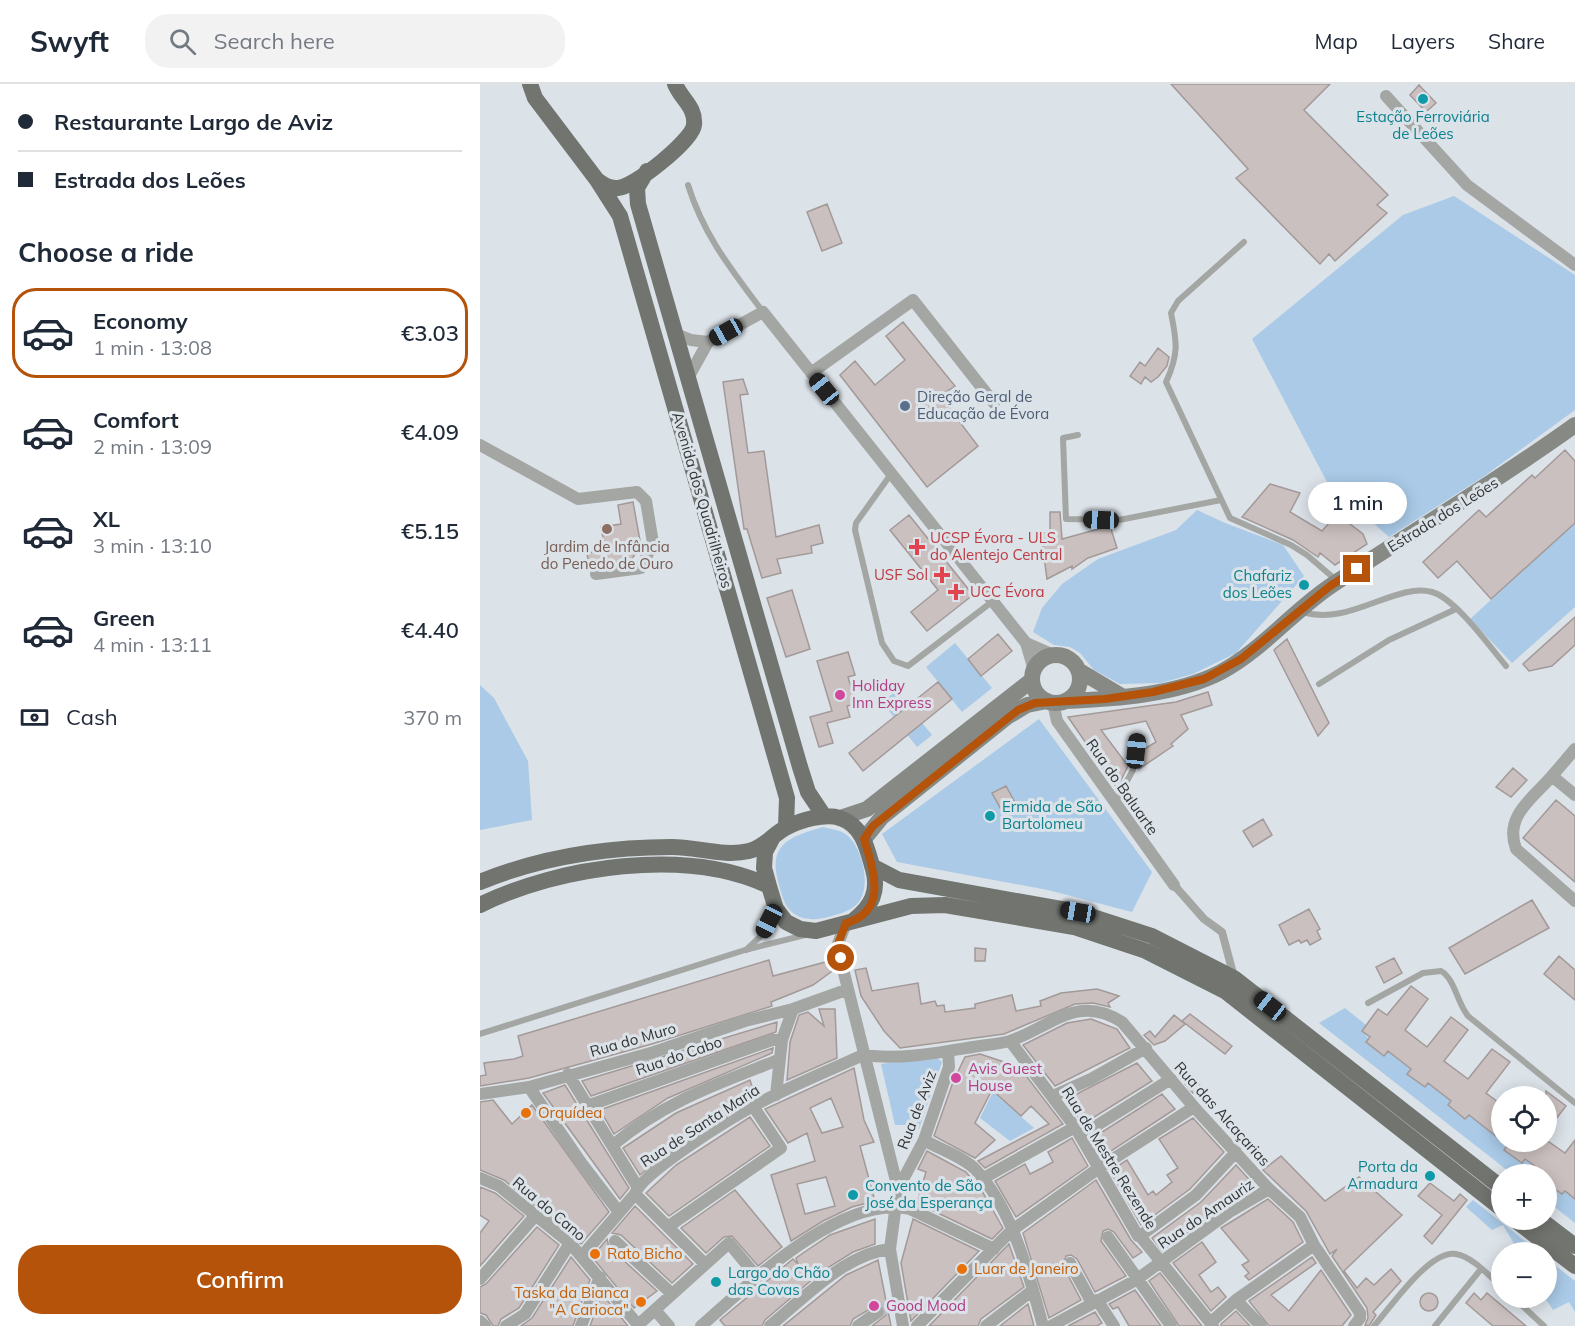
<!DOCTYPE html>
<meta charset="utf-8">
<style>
body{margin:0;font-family:Mulish,sans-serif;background:#f2f2f3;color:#1f2937;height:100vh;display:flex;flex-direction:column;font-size:22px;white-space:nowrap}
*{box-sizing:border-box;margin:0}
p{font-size:20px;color:#747a83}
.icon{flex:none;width:33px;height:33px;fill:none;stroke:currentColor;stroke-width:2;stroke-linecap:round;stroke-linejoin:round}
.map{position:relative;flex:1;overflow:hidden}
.side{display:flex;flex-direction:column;background:#fff;width:480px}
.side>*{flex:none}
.top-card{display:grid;align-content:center;height:132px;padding:0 18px;background:#fff}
.fabs{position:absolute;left:1011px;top:1002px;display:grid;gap:12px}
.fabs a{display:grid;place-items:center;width:66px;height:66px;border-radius:50%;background:#fff;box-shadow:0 3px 15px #0003;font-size:30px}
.end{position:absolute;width:27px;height:27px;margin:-14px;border:8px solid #b45309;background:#fff;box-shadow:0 0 0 3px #fff}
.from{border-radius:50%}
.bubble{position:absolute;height:42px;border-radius:21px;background:#fff;box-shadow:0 3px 15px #0003;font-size:20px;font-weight:600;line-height:42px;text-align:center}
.car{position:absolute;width:18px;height:36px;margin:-18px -9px;border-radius:8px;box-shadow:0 0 4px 2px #0007;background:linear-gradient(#222 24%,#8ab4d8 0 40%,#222 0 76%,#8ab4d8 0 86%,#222 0)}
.top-card b{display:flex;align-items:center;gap:21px;height:57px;font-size:22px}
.top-card b+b{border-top:2px solid #e0e1e3}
.top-card i{width:15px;height:15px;background:#1f2937}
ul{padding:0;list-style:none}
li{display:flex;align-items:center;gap:18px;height:90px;margin:0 12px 9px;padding:0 6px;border:3px solid transparent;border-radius:24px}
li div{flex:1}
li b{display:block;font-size:22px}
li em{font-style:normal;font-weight:600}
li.on{border-color:#b45309}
li>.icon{width:54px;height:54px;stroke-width:1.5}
h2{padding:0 18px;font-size:27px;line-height:72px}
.pay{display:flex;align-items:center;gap:15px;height:66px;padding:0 18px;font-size:22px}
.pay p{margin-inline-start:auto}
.action{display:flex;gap:12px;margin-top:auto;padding:12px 18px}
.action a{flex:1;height:69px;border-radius:24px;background:#b45309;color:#fff;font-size:24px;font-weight:600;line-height:69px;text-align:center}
header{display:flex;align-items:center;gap:36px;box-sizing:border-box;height:84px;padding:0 30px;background:#fff;border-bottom:2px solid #e0e1e3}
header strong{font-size:28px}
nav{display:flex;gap:33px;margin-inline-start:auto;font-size:21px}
.search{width:420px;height:54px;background:#f2f2f3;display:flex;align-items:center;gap:15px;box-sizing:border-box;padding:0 21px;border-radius:24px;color:#747a83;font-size:22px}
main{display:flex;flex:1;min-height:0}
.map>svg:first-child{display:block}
.green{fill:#aacae7}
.building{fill:#cac0bf;stroke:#a29998;stroke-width:1.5;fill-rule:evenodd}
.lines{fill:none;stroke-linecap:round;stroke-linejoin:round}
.minor-tunnel{stroke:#b9bfc5;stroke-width:12;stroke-dasharray:12 6;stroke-linecap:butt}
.service{stroke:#a4a6a3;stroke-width:6}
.pedestrian{stroke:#a4a6a3;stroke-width:8}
.minor{stroke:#a4a6a3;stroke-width:12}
.secondary{stroke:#868984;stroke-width:16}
.primary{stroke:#71746f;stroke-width:16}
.route{stroke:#b45309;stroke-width:8}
.culture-dot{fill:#0f9aa8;stroke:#dbe2e8;stroke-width:2}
.service-dot{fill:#5c6f8a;stroke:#dbe2e8;stroke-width:2}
.education-dot{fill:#8d6e63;stroke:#dbe2e8;stroke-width:2}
.health-dot{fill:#e0444e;stroke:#dbe2e8;stroke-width:2}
.hotel-dot{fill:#d1479c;stroke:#dbe2e8;stroke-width:2}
.food-dot{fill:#e8710a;stroke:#dbe2e8;stroke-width:2}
.labels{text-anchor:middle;stroke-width:6;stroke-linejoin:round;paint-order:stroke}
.culture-label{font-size:15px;fill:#0d838f;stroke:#dbe2e8;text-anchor:start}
.service-label{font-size:15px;fill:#4e5e75;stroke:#dbe2e8;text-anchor:start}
.street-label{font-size:15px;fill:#333537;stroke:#dbe2e8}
.health-label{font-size:15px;fill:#be3a42;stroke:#dbe2e8;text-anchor:start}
.education-label{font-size:15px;fill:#785e54;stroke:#dbe2e8}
.hotel-label{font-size:15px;fill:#b23c85;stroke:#dbe2e8;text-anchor:start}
.food-label{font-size:15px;fill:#c56008;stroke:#dbe2e8;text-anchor:start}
</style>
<header>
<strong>Swyft</strong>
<div class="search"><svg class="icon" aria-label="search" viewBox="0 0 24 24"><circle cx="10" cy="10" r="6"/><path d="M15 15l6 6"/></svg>Search here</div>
<nav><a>Map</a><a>Layers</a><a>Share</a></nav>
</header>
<main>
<section class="side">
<div class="top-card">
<b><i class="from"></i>Restaurante Largo de Aviz</b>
<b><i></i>Estrada dos Leões</b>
</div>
<h2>Choose a ride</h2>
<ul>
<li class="on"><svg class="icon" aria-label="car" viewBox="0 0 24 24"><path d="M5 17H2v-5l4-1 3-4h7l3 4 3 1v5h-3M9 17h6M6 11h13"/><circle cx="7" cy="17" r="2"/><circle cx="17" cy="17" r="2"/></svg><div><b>Economy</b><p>1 min · 13:08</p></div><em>€3.03</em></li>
<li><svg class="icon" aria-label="car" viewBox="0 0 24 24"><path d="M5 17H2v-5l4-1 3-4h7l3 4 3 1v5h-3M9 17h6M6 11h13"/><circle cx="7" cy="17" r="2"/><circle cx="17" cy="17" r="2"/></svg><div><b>Comfort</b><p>2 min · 13:09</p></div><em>€4.09</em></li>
<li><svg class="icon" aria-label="car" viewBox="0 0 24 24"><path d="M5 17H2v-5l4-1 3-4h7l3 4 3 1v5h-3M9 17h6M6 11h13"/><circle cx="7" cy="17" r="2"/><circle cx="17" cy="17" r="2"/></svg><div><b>XL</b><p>3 min · 13:10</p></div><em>€5.15</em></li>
<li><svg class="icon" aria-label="car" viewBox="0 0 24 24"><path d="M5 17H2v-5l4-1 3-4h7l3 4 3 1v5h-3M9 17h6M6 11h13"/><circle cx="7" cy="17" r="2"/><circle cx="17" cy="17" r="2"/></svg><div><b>Green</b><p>4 min · 13:11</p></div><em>€4.40</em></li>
</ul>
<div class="pay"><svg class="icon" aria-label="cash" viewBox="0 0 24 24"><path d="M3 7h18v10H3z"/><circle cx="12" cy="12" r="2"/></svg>Cash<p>370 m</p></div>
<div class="action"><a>Confirm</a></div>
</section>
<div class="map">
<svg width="1095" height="1242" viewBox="0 0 1095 1242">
<rect width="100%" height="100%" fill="#dbe2e8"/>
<!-- green -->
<path class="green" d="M974,112L1095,191V326L1003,393L909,453L847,398L772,255L923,131Z
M717,426L745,439L803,461L824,492L756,569L713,590L681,599L640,600L614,586L600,569L590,563L574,561L553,548L562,524L582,500L618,475L696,446Z
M1095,439V523L1032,579L990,535Z
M475,559L512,604L482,628L446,583Z
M0,601L14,614L48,677L52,736L0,746Z
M416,607L452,651L437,663L402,618Z
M559,635L672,788L652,828L568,806L417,778L402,750Z
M343,743C352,745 361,746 368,752C383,766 392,804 377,820C369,828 358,830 348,833C336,836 324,837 313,829C304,822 302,811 299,801C287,760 309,753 343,743Z
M865,924L886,941L882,947L904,972L908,967L931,985L928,990L945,1003L948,999L971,1017L968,1021L985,1035L989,1031L1027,1061L1024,1066L1041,1079L1045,1075L1064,1090H1032L839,939Z
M456,973L462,978L439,1045L426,1041H415L401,980Z
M513,1008L554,1044L530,1057L500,1034Z
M1066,1099L1081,1110L1085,1107L1095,1115V1139L1067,1117Z
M993,1116L1059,1168H1039L1023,1141L1012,1146L986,1123Z
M1067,1175L1095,1197V1228L1089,1218L1073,1226L1065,1214Z"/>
<!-- building -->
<path class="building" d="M691,0H850L824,26L908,111L897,121L907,129L855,177L849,170L840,180L756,94L768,85Z
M939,1L956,19L946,28L930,11Z
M347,120L362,159L342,167L327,128Z
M423,238L475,302L460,312L498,362L447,403L360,291L375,277L395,301L425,276L406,252Z
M678,264L689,273L687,282L678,293L671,298L665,293L661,300L650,292L660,278L665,282Z
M263,295L268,310L260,311L268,369L284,367L296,453L339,441L343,459L331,462L332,469L297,475L301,489L282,494L267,445H264L243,298Z
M1085,366L1095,377V439L1011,515L977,477L958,494L943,478L999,426L1006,433L1052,391L1055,394Z
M790,400L820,409L810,428L842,447L857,430L883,450L887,460L855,481L840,469L838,473L813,456L762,433Z
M153,418L161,462L151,476L109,483L107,469L125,466L121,443L141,440L138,421Z
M570,428H580L582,455L630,442L637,464L608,474L592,485V482L567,495L561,450L570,448Z
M429,431L493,511L447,547L431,528L458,506L410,446Z
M312,506L330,565L306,573L287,514Z
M1095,533V561L1072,582L1049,587L1043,580Z
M518,550L532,567L501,592L488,575Z
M807,555L849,639L838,652L794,566Z
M368,568L375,591L368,593L376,620L367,622L370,633L347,639L353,659L339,663L330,633L352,627L337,577Z
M458,598L472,615L383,687L369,669Z
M728,608L732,621L701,631L708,645L691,660L693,662L659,685L661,667L676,658L666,637L621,646L648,682L637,704L588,633L696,618Z
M1033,684L1047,696L1031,713L1016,703Z
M526,702L537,722L523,729L512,709Z
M1076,716L1095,732V798L1043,754Z
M783,735L792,751L773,763L763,747Z
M1052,816L1069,844L985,890L969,864Z
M829,825L840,845L837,847L841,855L830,861L827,856L821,859L819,856L809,861L799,841Z
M495,864L506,865L505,877H495Z
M1079,872L1095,886V916L1064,890Z
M914,874L922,889L904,899L896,883Z
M289,876L293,892L353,876L355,885L333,901L291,918L292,922L172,960L49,994L0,1002V992L6,991L4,979L34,975L43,972L38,952Z
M386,884L392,907L438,899L441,920L455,917L457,922L464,921L465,928L495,924V920L532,911L536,927L561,922L560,917L581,909L617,905L639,912L628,919L630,923L613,919L595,920L524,950L420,964L404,947L381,912L375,886Z
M931,902L948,915L925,946L947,963L971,933L988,946L964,977L988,995L1012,965L1030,978L1006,1009L1022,1021V1057L989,1031L985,1035L968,1021L971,1017L948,999L945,1003L927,990L931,985L908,967L904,972L886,958L890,953L882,947L898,925L907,931Z
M339,925H355L357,974L307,996L310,958L319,931L328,928L344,942Z
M710,930L752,962L745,970L702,937Z
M694,931L705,940L685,957L674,961L664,951L670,947L675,953Z
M611,935L637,945L650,964L575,1002L543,961L587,939Z
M297,938L296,948L111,1012L102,997Z
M293,964L292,969L188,1014L134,1050L120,1026Z
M500,970L533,981L544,989L583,1040L505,1084L498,1077L569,1040L551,1022L541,1032L512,1006L495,1039L515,1056L495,1074L454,1052L473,998L485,973Z
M657,979L672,997L603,1040L585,1016Z
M374,984L384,1036L394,1058L380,1062L395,1117L372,1123L343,1137L311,1157L291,1091L335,1077L327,1049L308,1059L285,1025ZM351,1014L363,1043L342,1049L330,1024ZM346,1093L355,1122L325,1130L317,1100Z
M714,994L722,1004L713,1009L705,1000Z
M270,996L275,1012L206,1054L160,1091L143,1064L196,1029Z
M85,1001L149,1104L140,1115L63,1009Z
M1066,1007L1086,1022L1066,1048Z
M682,1010L695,1025L622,1073L611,1055Z
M13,1016L32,1040L52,1021L129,1128L101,1160L24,1096L0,1086V1018Z
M270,1033L290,1062L189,1132L166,1109L196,1081Z
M713,1034L744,1068L710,1105L661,1141L630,1087L647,1076L668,1111L673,1107L676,1111L692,1098L687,1091L698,1084L679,1055Z
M592,1054L608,1082L536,1133L515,1097L545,1080L550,1090L562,1084L573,1078L568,1068Z
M1095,1056V1115L1085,1107L1082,1110L1066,1099V1090L1045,1075L1042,1079L1024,1066L1030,1058H1069L1085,1069Z
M447,1067L486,1088L502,1107L523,1144L512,1155L437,1119L446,1088L438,1085Z
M801,1072L845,1117L879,1093L922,1131L864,1187L877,1204L886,1194L894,1201L911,1185L921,1197L893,1228L896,1231L889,1242L885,1241L888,1234L887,1224L852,1172L857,1165L850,1170L826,1127L783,1086Z
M756,1081L776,1103L746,1120L682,1167L672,1154L721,1118Z
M616,1096L651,1156L662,1168L653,1174L634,1148L628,1145L623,1147L621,1157L646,1192L615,1208L597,1175L591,1171L586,1172L583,1182L601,1216L569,1234L543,1149Z
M950,1099L974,1117L980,1110L987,1116L952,1160L944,1152L962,1131L938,1112Z
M0,1103L15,1109L44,1132L0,1182V1149L9,1137L0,1131Z
M255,1106L302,1163L278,1182L252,1152L244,1153L226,1169L201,1144Z
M788,1115L813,1138L823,1158L769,1196L765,1192L769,1189L762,1181L769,1177L741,1144Z
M155,1122L213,1180L192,1199L141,1151L132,1149Z
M395,1135V1160L373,1168L341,1188L285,1236L282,1242H245L240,1236L313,1175L318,1180L316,1174L323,1169L350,1151Z
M433,1135L499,1167L431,1237L421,1179Z
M57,1143L79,1161L39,1224L21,1235L18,1242H13L6,1231L0,1229V1203L6,1200Z
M127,1155L129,1163L177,1207L154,1224L112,1173Z
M722,1158L736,1178L719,1191L731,1208L738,1203L746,1213L731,1227L693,1179Z
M529,1160L544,1203L501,1235L498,1242H449Z
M91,1173L110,1196L93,1242H41L52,1234Z
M832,1173L836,1179L791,1211L809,1227L841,1186L871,1231L862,1242H789L769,1217Z
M398,1176L411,1242H392L406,1231L405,1224L398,1220L373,1235L370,1242H303L366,1191Z
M680,1189L722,1242H699L669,1197Z
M655,1206L681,1242H649L638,1223L633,1225L629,1220Z
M940 1218a9 9 0 1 1 18 0a9 9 0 1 1-18 0Z
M994,1209L1001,1216L1007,1209L1046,1242H1013L986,1219Z
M122,1210L148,1242H110Z
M548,1220L554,1242H520Z
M756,1227L770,1242H741V1240Z
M615,1228L622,1239L617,1242H588Z"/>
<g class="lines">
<!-- minor-tunnel -->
<path class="minor-tunnel" d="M398,1228L409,1222"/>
<!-- service -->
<path class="service" d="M208,101C224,152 251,185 283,228
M764,158L698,217L691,229C697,258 699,270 686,298L750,434L811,461L827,471L856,496
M598,351L583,354L586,435L639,436L741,416
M411,390L376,439L375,446L402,559L414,577L428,582L513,517
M823,528C868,543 916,498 952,508C975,514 1010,563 1026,582
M839,600L909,556L976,525
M635,719L653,686L657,655
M266,866L283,850L295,826
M888,919L943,889L961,887C975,895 977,919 988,932L1095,1019
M0,950L265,866L329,850
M1034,1214L1064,1242
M894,1242C911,1223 950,1165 976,1170C993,1173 1009,1192 1022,1203
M955,1242L1001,1185"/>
<!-- pedestrian -->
<path class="pedestrian" d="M694,801L724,835L742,848L754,893"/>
<!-- minor -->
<path class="minor" d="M906,12L987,101L1095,181
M196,250L211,256L228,258
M331,289L433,216L514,319
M208,294L228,258L283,228L546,559L554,586
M0,361L98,415L157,408L166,417L173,459L161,484L116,490
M546,559L576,572
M573,619L577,637L694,801
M1095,665L1072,692L1095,711
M1072,692C1052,715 1024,732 1036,765L1095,817
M361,874L358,860L366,839
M362,881L418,1105
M530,957L595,1043L658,1152H660L733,1242
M383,971C420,976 457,969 493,963C505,961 519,960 530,957C571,943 597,909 642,938L714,1023L789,1105L820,1133L834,1161L880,1229V1234L874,1242
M88,990L157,1102
M49,1003L102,1080L139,1128
M0,1010L49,1003L174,968L265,937L313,925L366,906
M296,1011L302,956L313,925
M573,1012L611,995L666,964
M107,1022L292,956H302
M600,1052L691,995
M444,1056C459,1065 484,1073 496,1086C533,1126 549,1191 563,1242
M133,1061C186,1017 235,1001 298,976
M0,1094L19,1102L90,1159L159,1242
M502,1095L595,1043
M155,1110L225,1180
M189,1142L301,1064L273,1022
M660,1152L716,1111L756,1068
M628,1153L691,1242
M135,1157L191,1209
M102,1172L155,1110C161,1089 256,1030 279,1019C313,1001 348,987 383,971
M590,1179L612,1219
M0,1195L55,1132
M617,1216L634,1242
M756,1216L781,1242
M175,1226L189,1242
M0,1237L5,1242
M730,1239L756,1216L834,1161
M158,1241L249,1159L277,1193
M26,1242L45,1230L90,1159
M101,1242L120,1193
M221,1242C270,1199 361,1110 430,1125L514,1165
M290,1242C324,1214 365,1170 410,1165
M378,1242L398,1228
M423,1242L410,1165L418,1105L444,1056L469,983L468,967
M437,1242L531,1147L619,1084L714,1023
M506,1242L553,1206
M571,1242L656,1196L751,1127L789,1105"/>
<!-- secondary -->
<path class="secondary" d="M552 595a24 24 0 1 1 48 0a24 24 0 1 1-48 0Z
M598,586L640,611
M585,617C634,615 697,611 741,588C782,566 813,527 852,501C933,447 1016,398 1095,341
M360,734L387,725L552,596
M384,755L402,733L527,633L547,621L567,617"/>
<!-- primary -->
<path class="primary" d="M50,0L55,14L117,96C123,101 129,105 138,104C154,103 212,57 214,41C216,23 201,15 195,0
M167,87L157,104L158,120L320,683L328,708L344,732
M117,96L140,132L307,714L306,743
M293,753L285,768L284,784L289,802L296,825L306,838L320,845L336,847L431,822L465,821L594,843L666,867L745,907L1022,1125
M392,782L419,796L598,828L672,852L754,894L1022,1104
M0,798C61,773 126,763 192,763C217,763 244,773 269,767C285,763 293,750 307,743C321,736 345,729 360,734C383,742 387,764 393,785C399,807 392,822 374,836
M0,821C79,782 207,763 289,802
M1035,1136L1095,1182
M1061,1136L1095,1162"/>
</g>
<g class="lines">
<!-- route -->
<path class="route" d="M361,874L358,860L366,839C409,827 393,785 384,755L393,742L538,626L555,619L625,615L673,608L724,595L761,575L850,502L877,485"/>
</g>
<!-- markers -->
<g class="culture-dot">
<circle cx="943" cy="15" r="6"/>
<circle cx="824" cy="501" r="6"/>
<circle cx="510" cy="732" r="6"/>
<circle cx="950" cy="1092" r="6"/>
<circle cx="373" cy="1111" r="6"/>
<circle cx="236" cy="1198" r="6"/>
</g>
<circle class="service-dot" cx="425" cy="322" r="6"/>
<circle class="education-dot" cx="127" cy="445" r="6"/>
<g class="health-dot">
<path d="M434 454h6v6h6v6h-6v6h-6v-6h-6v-6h6z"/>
<path d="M459 482h6v6h6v6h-6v6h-6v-6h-6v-6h6z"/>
<path d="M473 499h6v6h6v6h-6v6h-6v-6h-6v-6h6z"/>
</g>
<g class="hotel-dot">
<circle cx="360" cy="611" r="6"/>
<circle cx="476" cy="994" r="6"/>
<circle cx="394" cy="1222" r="6"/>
</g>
<g class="food-dot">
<circle cx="46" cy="1029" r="6"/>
<circle cx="115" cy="1170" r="6"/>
<circle cx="482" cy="1185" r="6"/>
<circle cx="161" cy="1218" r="6"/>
</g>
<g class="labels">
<!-- culture labels -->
<g class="culture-label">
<text x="943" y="38" text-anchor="middle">Estação Ferroviária<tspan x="943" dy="17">de Leões</tspan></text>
<text x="812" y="497" text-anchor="end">Chafariz<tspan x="812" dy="17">dos Leões</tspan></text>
<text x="522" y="728">Ermida de São<tspan x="522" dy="17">Bartolomeu</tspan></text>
<text x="938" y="1088" text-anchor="end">Porta da<tspan x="938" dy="17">Armadura</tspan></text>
<text x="385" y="1107">Convento de São<tspan x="385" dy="17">José da Esperança</tspan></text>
<text x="248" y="1194">Largo do Chão<tspan x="248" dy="17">das Covas</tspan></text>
</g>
<!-- service labels -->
<g class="service-label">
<text x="437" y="318">Direção Geral de<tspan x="437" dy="17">Educação de Évora</tspan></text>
</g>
<!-- street labels -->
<g class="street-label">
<text transform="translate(222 416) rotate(74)" y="5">Avenida dos Quadrilheiros</text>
<text transform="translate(963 431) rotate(-32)" y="5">Estrada dos Leões</text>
<text transform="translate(642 703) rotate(55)" y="5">Rua do Baluarte</text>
<text transform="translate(153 956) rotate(-16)" y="5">Rua do Muro</text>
<text transform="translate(199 972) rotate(-19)" y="5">Rua do Cabo</text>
<text transform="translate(437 1026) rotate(-69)" y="5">Rua de Aviz</text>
<text transform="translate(742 1030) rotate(48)" y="5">Rua das Alcaçarias</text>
<text transform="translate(220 1042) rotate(-33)" y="5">Rua de Santa Maria</text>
<text transform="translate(629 1074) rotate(58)" y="5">Rua de Mestre Rezende</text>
<text transform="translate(69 1125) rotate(40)" y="5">Rua do Cano</text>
<text transform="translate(726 1130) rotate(-34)" y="5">Rua do Amauriz</text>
</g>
<!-- health labels -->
<g class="health-label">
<text x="450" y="459">UCSP Évora - ULS<tspan x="450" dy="17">do Alentejo Central</tspan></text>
<text x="448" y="496" text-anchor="end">USF Sol</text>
<text x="490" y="513">UCC Évora</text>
</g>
<!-- education labels -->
<g class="education-label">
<text x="127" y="468">Jardim de Infância<tspan x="127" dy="17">do Penedo de Ouro</tspan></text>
</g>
<!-- hotel labels -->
<g class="hotel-label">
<text x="372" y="607">Holiday<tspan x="372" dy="17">Inn Express</tspan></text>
<text x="488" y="990">Avis Guest<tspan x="488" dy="17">House</tspan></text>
<text x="406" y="1227">Good Mood</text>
</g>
<!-- food labels -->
<g class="food-label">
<text x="58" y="1034">Orquídea</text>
<text x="127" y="1175">Rato Bicho</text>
<text x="494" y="1190">Luar de Janeiro</text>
<text x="149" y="1214" text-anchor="end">Taska da Bianca<tspan x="149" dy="17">"A Carioca"</tspan></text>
</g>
</g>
</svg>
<div class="fabs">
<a><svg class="icon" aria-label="locate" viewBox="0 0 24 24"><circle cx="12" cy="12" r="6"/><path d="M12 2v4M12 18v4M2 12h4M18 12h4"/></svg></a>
<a>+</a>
<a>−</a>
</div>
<i class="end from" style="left:361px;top:874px"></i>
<i class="end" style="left:877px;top:485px"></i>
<div class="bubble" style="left:828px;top:398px;width:99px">1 min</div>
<i class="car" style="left:246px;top:248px;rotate:241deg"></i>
<i class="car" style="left:344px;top:305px;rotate:321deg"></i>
<i class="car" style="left:621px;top:436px;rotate:272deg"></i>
<i class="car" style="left:656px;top:667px;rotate:6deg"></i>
<i class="car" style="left:598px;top:828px;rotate:280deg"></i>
<i class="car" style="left:289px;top:837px;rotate:207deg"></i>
<i class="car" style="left:790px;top:922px;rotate:308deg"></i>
</div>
</main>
